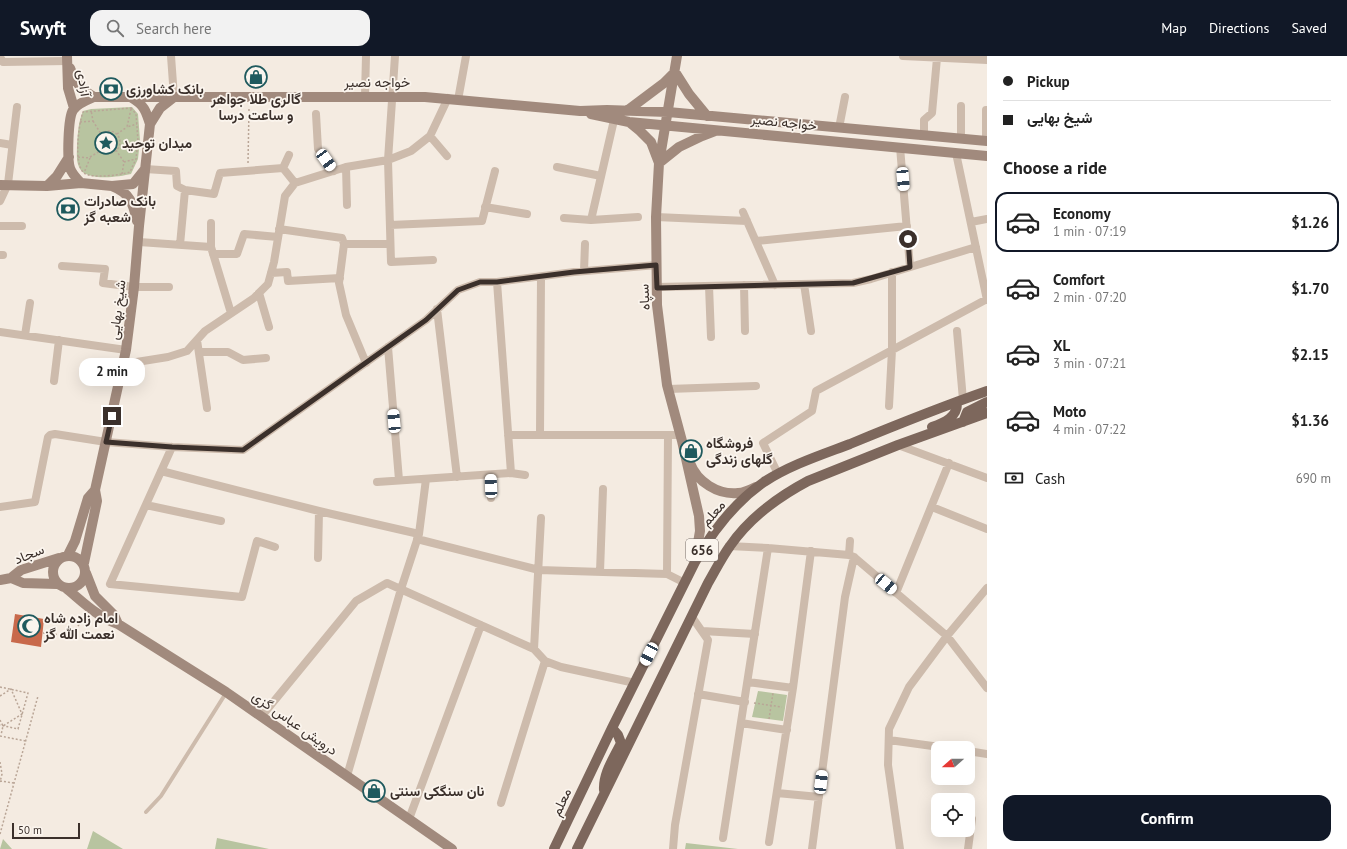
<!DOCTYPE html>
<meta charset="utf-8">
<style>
body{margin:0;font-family:"PT Sans",Vazirmatn,sans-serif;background:#f2f2f2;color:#222;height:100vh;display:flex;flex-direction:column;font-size:15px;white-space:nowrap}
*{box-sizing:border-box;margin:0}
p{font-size:13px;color:#767676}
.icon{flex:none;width:22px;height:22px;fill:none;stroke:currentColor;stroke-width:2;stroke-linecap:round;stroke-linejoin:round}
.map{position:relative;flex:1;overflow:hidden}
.side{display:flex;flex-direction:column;background:#fff;width:360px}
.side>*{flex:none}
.top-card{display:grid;align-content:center;height:88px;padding:0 16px;background:#fff}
.needle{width:26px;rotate:249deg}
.controls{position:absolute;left:931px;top:685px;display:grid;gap:8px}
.controls a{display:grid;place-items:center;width:44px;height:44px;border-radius:8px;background:#fff;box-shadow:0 4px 16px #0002;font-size:20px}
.scale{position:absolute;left:12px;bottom:10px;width:68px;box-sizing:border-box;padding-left:4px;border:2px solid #3b302b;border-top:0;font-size:11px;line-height:14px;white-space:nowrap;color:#3b302b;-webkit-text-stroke:3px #fbf5ee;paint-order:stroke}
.end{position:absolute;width:18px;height:18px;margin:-9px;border:5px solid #3b302b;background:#fff;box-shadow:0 0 0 2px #fff}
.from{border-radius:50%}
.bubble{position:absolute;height:28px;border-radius:12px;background:#fff;box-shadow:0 4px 16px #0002;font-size:13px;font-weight:800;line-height:28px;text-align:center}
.car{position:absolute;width:12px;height:24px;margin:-12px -6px;border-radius:5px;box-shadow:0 0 3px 1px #0007;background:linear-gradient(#fff 24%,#345 0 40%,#fff 0 76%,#345 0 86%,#fff 0)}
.top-card b{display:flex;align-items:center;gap:14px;height:38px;font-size:15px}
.top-card b+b{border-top:1px solid #e0e0e0}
.top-card i{width:10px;height:10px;background:#222}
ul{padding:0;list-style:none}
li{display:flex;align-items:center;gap:12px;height:60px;margin:0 8px 6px;padding:0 8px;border:2px solid transparent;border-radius:12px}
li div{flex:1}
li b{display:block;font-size:15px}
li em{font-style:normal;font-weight:800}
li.current{border-color:#111827}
li>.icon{width:36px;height:36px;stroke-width:1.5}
h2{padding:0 16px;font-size:18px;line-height:48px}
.pay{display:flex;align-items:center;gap:10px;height:44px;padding:0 16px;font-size:15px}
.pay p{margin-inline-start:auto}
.primary-button{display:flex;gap:8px;margin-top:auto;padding:8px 16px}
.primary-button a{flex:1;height:46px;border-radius:12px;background:#111827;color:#fff;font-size:16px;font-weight:800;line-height:46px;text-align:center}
header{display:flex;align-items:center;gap:24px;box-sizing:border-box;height:56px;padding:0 20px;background:#111827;color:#fff}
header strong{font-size:19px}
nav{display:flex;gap:22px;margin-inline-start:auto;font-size:14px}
.search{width:280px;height:36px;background:#f2f2f2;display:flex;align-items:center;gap:10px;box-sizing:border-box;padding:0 14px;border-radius:12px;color:#767676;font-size:15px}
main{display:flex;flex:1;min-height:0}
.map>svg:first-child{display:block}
.green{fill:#b8c4a0}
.building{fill:#c8694b}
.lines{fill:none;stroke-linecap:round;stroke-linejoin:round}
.path{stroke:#b9a596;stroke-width:1.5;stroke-dasharray:2 2;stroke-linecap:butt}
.lane{stroke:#cdbbac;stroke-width:4}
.street{stroke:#cdbbac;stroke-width:8}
.secondary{stroke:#a18a7d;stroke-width:10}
.primary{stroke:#7d675c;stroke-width:10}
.route{stroke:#3b302b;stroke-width:5}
.labels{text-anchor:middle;stroke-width:3.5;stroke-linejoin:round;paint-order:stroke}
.shield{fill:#fbf5ee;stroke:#756b66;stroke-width:1}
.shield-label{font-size:13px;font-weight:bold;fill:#3b302b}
.street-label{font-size:14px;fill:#3b302b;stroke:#fbf5ee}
.poi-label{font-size:14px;font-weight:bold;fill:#3b302b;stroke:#fbf5ee;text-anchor:start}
</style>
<header>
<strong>Swyft</strong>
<div class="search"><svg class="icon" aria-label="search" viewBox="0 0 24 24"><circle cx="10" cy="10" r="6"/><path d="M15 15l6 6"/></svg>Search here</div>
<nav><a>Map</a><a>Directions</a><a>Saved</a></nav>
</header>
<main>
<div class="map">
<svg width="987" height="793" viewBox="0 0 987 793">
<rect width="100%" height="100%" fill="#f4ebe1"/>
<!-- green -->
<path class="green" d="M132,51L138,58L140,84L138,103L131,118C118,121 85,126 79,111C76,105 77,96 77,89C78,77 78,67 83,55L91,53Z
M758,635L787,639L783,665L752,661Z
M93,775L123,793H87Z
M217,782L269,793H215Z
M3,783L12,793H0Z
M686,787L738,793H685Z"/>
<!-- building -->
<path class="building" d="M15,558L44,563L41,591L11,586Z"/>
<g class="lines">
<!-- path -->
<path class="path" d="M131,52L136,58L138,85L136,103L130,116C121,119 91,123 84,117C73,108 79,67 83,56Z
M131,53L127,71L137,68
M93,65L101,78
M80,66L93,65L91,54
M98 86a11 11 0 1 1 22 0a11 11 0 1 1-22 0Z
M117,78L127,71
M116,94L124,106
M78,101L90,102L84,117
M90,101L102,94
M248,107L249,53
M122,118L124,106L136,103
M43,577L70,580L85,561
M0,631L28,637L18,673L0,669
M0,640L11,633L22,658L3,670
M754,647L782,651
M769,663L773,637
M0,664L3,670L1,679
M0,680L26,685
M0,706L2,718L0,726
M0,725L14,727
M0,778L38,640"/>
<!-- lane -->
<path class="lane" d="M146,756L161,740L226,637"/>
<!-- street -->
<path class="street" d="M171,0L174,41
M395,0L388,104L391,206L433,204
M903,0L987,4
M0,1L3,6L67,5
M365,40L366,0
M458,44L466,0
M316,58L318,93L334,115
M839,72L845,41
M430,80L447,100
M924,80V64L932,57L937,2
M961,83V50
M986,85V54
M0,87L12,89
M900,91L910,211
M956,97L987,244
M346,111L347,149
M557,111L601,120
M283,112L289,99
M145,113L176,115L177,130L185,134L214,138L220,117L283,112L295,127
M0,145L8,128L17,51
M485,151L527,158
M743,156L775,229
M656,161L747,165
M564,162L591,164L638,161
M591,164L614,64
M971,166L987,163
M211,167V191
M390,169L482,165L495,115
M0,170H22
M279,173L342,182L344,188H390
M756,185L907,170
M139,186L211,191L231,257
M344,188L339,227L346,259L366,307
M180,189L185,134
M213,198H237L244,178L278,181
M0,199H3
M62,210L105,213L103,227L134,231H169
M584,215L585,188
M271,217L287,216L288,225L340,222
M804,228L811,275
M744,229L745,275
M709,230L711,281
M657,231L853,227L871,223L976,191
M259,237L269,271
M437,253L457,421
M957,275L963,344
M0,276L126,294
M25,279L30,247
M197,284L207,352
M388,291L399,424
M199,296H228L243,304L266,302
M124,308L168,301L187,295L205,275L254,242L268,228L274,206L285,140L295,127L346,111L388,104L411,95L430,80L448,42
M54,325L59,284
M668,333L756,330
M889,350L892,294V216
M540,378L541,221
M508,379H680
M898,389L987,422
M172,391L110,528L242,541L257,485L275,491
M161,415L319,455L419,478
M511,417L497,226L574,216L657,209
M778,418L763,387L812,355L816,335L987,243
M491,419V442
M377,426L511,417L525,419
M146,449L221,465
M0,451L35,446L48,381L50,379L55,378L106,386L172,391L243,394L426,264L458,234L480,226H497
M932,451L987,473
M417,483L539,514L667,518L685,527
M729,490L768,492L849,499L854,501L947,580L987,632
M849,499L850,485
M318,502L319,455
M600,516L603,433
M667,518L668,379
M896,537L949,407
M702,575L755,578
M534,593L541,462
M748,626L793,632
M698,638L745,646
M261,661L356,545L387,527L534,593L545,605L561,611L635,627
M741,667L787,674
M889,684L947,692
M968,695L987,698
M347,720L401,533L419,478L426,423
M777,737L819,741
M501,747L545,605
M409,763L481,569
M723,782L768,492
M769,786L793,632L811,495
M673,793L675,769L708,584L692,561
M812,793L845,541L854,501
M900,793L888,709L889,673L909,631L947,580L987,532
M968,793L972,763"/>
<!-- secondary -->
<path class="secondary" d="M67,0L68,32L74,52
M677,0L659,107L656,161L657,249L667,329L682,385L699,460L700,475L695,504
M70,12C76,28 80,32 94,41
M628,54L664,27L675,16L689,38L707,60
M591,58L629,66L987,100
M629,66L640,75L651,86L659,107L679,91L702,80L715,75
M150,68L160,52L174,41
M81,127C77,123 72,118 70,112C67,103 68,62 73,54C78,47 87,44 94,41H425L580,55L607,54L668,56L987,85
M0,129L47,130L81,127L112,130L133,128L145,113
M47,130L57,120L69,101
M112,130C130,137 133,147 137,165
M690,407C697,426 718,439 738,437C744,437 750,434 756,431
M68,499L75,485L88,442L95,434
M53 516a16 16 0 1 1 32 0a16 16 0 1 1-32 0Z
M84,507L97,445L95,434L126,294L134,231L139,170L150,68C146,55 144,49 132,42
M86,517L95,540L114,559L118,568
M11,522L23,527L57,528
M0,524L11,522L21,514L59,502
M66,532C82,546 98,561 118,568L226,636L452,793"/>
<!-- primary -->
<path class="primary" d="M963,366L967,356L987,346
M932,371C944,367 958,361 957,346
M604,734C603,717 614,702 621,687L618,679L612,672
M554,793L612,672L695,506C712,476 735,446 764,426C790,409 821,399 850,388C896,369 941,351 987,335
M577,793L708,527C715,515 722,501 730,490C750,461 778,441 808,425L898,389L987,357"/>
</g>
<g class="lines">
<!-- route -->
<path class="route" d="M112,360L106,386L172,391L243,394L426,264L458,234L480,226H497L574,216L656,209L657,232L853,227L910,211L908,183"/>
</g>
<!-- icons -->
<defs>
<g id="shop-ring" transform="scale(1.15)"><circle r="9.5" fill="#fbf5ee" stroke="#1f5a5e" stroke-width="1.5"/><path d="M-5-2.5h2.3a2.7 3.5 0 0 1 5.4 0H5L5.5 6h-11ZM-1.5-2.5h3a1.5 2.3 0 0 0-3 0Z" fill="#1f5a5e"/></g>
<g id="bank-ring" transform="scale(1.15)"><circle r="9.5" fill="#fbf5ee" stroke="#1f5a5e" stroke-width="1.5"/><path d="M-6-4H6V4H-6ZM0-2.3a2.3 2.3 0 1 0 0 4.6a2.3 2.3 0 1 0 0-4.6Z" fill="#1f5a5e"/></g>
<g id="sight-ring" transform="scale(1.15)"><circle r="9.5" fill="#fbf5ee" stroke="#1f5a5e" stroke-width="1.5"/><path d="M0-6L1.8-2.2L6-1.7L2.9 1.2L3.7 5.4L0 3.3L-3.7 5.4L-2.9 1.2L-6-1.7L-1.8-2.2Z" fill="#1f5a5e"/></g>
<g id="mosque-ring" transform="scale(1.15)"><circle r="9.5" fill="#fbf5ee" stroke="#1f5a5e" stroke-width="1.5"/><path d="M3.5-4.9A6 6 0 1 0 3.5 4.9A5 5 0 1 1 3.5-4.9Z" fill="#1f5a5e"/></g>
</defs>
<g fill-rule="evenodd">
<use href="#shop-ring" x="256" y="21"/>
<use href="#bank-ring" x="111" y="33"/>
<use href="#sight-ring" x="106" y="87"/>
<use href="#bank-ring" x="68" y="153"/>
<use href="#shop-ring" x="691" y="395"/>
<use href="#mosque-ring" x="29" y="570"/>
<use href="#shop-ring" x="374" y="735"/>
</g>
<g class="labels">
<!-- shield labels -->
<rect class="shield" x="686" y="483" width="32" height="22" rx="3"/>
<g class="shield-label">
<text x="702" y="499">656</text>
</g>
<!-- street labels -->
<g class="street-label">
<text x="377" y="31">خواجه نصیر</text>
<text transform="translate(84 27) rotate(82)" y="5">آزادی</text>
<text transform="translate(784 66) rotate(6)" y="5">خواجه نصیر</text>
<text transform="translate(644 241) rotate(-93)" y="5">سپاه</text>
<text transform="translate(117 254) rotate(-83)" y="5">شیخ بهایی</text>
<text transform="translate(713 457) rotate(-49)" y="5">معلم</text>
<text transform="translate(29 498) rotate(-22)" y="5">سجاد</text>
<text transform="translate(295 667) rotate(35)" y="5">درویش عباس گزی</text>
<text transform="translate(561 746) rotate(-65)" y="5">معلم</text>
</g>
<!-- poi labels -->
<g class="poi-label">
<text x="126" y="38">بانک کشاورزی</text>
<text x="256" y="48" text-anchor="middle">گالری طلا جواهر<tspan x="256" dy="16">و ساعت درسا</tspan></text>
<text x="122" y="92">میدان توحید</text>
<text x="84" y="150">بانک صادرات<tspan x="84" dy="16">شعبه گز</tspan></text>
<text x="706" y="392">فروشگاه<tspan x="706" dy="16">گلهای زندگی</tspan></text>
<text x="44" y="567">امام زاده شاه<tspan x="44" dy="16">نعمت الله گز</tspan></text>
<text x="390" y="740">نان سنگکی سنتی</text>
</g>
</g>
</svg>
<div class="controls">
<a><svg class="needle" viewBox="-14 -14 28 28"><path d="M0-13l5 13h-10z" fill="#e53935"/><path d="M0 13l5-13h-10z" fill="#767676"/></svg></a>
<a><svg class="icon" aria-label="locate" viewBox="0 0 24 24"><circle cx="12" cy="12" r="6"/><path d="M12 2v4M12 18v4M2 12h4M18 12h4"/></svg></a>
</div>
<div class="scale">50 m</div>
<i class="end from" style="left:908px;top:183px"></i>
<i class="end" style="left:112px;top:360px"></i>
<div class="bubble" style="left:79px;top:302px;width:66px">2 min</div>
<i class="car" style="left:326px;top:104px;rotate:144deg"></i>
<i class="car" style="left:903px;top:123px;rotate:175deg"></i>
<i class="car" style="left:394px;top:365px;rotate:355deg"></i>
<i class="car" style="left:491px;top:430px;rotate:358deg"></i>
<i class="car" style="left:886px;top:528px;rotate:130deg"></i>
<i class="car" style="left:649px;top:598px;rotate:207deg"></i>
<i class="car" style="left:821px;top:726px;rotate:7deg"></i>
</div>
<section class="side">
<div class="top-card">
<b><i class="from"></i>Pickup</b>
<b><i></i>شیخ بهایی</b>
</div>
<h2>Choose a ride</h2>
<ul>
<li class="current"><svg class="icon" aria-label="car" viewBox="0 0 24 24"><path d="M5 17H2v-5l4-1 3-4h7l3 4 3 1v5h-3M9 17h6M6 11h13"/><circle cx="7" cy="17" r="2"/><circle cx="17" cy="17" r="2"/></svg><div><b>Economy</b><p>1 min · 07:19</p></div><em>$1.26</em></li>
<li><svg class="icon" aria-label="car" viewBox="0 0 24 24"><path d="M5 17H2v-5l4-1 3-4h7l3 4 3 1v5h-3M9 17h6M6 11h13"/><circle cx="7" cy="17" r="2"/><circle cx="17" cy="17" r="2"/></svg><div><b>Comfort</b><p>2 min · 07:20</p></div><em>$1.70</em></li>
<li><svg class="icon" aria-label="car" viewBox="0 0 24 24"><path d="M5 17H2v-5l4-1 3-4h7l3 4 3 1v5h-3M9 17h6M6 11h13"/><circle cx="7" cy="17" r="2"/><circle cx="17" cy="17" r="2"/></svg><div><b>XL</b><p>3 min · 07:21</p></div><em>$2.15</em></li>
<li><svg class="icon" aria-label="car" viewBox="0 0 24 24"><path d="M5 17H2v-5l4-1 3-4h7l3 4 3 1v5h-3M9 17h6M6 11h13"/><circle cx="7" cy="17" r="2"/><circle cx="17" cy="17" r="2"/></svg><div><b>Moto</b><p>4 min · 07:22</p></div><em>$1.36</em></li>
</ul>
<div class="pay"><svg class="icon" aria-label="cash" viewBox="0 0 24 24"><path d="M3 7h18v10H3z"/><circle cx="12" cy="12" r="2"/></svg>Cash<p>690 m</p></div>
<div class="primary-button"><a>Confirm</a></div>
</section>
</main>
